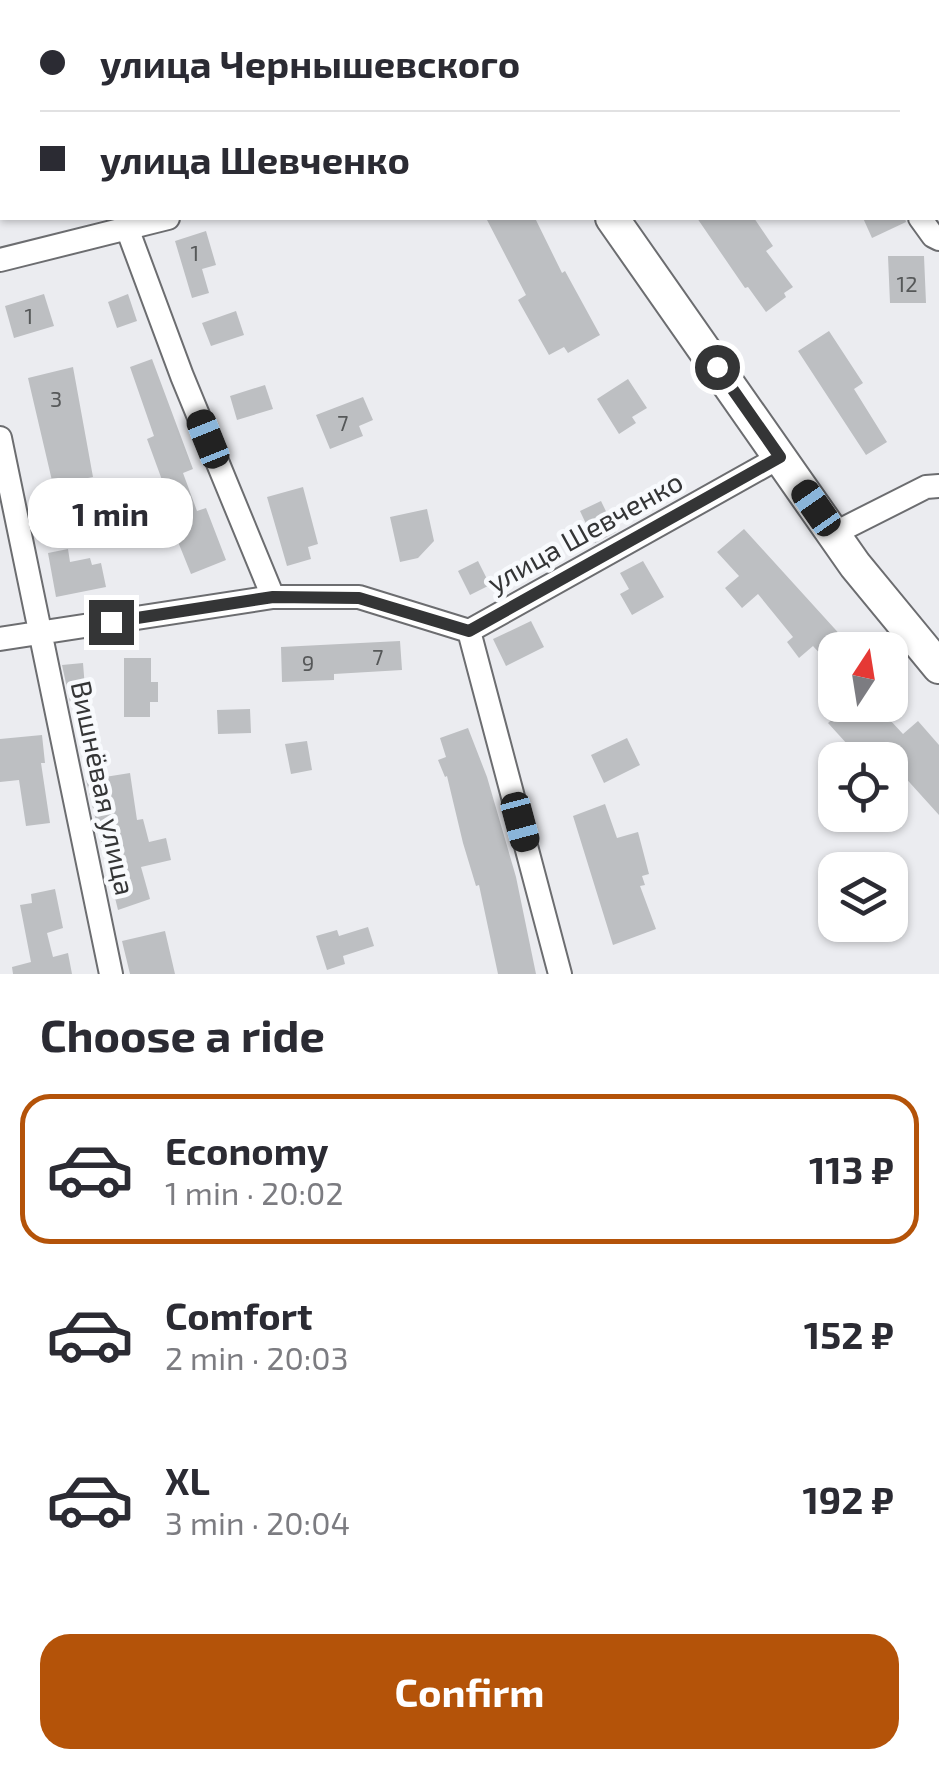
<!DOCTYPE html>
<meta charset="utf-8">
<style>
body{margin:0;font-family:"Exo 2",sans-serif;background:#f2f2f3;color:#2b2b33;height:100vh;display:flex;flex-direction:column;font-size:38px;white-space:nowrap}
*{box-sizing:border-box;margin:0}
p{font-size:32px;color:#7c7c81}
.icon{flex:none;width:55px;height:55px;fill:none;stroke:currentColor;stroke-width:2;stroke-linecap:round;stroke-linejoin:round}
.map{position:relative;height:974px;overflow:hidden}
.sheet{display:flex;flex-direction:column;background:#fff;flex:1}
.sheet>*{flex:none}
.guide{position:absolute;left:0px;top:0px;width:940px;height:220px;box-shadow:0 2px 8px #0004;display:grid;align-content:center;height:220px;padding:0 40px;background:#fff}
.needle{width:65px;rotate:12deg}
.buttons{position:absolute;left:818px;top:632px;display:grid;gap:20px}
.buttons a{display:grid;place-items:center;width:90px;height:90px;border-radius:20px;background:#fff;box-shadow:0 2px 8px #0004;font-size:50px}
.end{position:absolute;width:45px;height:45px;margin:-22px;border:12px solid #343536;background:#fff;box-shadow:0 0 0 5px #fff}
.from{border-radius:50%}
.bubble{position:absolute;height:70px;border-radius:30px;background:#fff;box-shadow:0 2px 8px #0004;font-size:32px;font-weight:700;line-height:70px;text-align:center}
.car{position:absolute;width:30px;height:60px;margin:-30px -15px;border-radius:12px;box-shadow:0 0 8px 2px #0007;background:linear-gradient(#222 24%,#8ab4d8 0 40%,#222 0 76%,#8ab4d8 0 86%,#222 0)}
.guide b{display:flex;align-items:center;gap:35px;height:95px;font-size:38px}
.guide b+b{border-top:2px solid #e1e1e2}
.guide i{width:25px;height:25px;background:#2b2b33}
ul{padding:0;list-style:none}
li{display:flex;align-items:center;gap:30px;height:150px;margin:0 20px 15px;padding:0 20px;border:5px solid transparent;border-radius:30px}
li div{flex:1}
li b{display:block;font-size:38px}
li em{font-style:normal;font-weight:700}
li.selected{border-color:#b45309}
li>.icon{width:90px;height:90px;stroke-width:1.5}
h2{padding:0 40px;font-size:45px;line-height:120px}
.action{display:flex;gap:20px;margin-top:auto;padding:20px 40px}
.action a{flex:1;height:115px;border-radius:30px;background:#b45309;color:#fff;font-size:40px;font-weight:700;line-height:115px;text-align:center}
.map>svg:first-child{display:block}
.building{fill:#bdbfc2}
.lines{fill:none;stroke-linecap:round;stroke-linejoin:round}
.street-casing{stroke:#6c6d70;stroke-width:26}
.secondary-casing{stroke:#6c6d70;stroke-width:36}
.street{stroke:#fff;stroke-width:22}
.secondary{stroke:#fff;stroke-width:32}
.route{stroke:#343536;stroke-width:12}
.labels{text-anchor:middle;stroke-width:9;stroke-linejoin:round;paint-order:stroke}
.number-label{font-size:22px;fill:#565859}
.street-label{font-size:28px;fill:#343536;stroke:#f8fafd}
</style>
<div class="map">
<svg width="939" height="974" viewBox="0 0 939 974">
<rect width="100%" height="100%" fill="#ebecf0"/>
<!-- building -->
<path class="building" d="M486,218H535L562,273L565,271L600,335L568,353L564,347L549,355L518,300L526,295Z
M697,218H754L773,246L766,251L793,287L784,293L786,297L766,312L748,287L745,288Z
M863,218H905L906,222L872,238Z
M206,231L216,265L202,269L209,293L192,298L175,241Z
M888,256H924L926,303H890Z
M44,294L54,326L14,338L5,306Z
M128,294L137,321L117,328L108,302Z
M236,311L244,335L211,346L202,323Z
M829,331L863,383L854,389L887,442L866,455L798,351Z
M152,359L193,469L183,473L197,511L206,508L226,560L191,574L166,512L173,510L147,439L154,436L130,367Z
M73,367L93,477L53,485L28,378Z
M628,379L647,408L632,417L636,423L619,434L597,399Z
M265,385L273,409L237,420L230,396Z
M363,397L373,420L359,426L363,436L330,449L316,415Z
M303,487L318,544L308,547L311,559L287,566L267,497Z
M601,501L616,532L595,543L580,511Z
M427,509L434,541L418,558L400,562L390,517Z
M744,529L854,650H835V670L813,646L799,658L787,642L793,637L758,594L742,608L725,588L739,576L717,552Z
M68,549L70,562L90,558L92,565L101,563L106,587L56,597L48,553Z
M478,561L490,585L470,595L458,571Z
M643,561L664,597L632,615L620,594L629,589L620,573Z
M531,621L544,647L506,666L493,639Z
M400,641L402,670L334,674V680L282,682L281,647Z
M124,658H151V682H158V702H150V717H124Z
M83,663L86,701L70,702L62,665Z
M849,705H876L903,734L918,721L939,745V815L873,742L858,756L828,723Z
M250,709L251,733L218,734L217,710Z
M468,728L487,777L516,877L536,974H498L479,885L476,886L463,843L447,776L445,777L438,760L446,757L440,738Z
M42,735L45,763H41L50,823L26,826L19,780L0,782V739Z
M627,738L640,765L604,783L591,755Z
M307,741L312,770L291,774L285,744Z
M130,773L137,820L143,819L149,842L166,838L171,860L141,867L150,899L118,910L86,780Z
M605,804L617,838L638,832L649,874L642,876L645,885L640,886L656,929L613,945L573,816Z
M55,889L63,928L47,933L53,957L68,953L72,974H13L12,967L31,962L20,905L32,903L31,894Z
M368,927L374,946L343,956L345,964L327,970L316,936L337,930L339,936Z
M165,931L175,974H130L122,941Z"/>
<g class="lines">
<!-- street casing -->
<g class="street-casing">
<path id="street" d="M730,0L732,2
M920,218L933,236L939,239
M127,228L182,376L273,597
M0,260L168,218
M0,438L111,974
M833,534L926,487L939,486
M469,631L560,974
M0,639L273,597H359L469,631L780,457"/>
</g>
<!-- secondary casing -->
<g class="secondary-casing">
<path id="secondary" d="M455,0L457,2
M612,218L855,565L939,667"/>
</g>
<!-- street -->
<use href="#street" class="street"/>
<!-- secondary -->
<use href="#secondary" class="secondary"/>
</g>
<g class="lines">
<!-- route -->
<path class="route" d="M111,622L273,597L359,598L469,631L780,457L717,367"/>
</g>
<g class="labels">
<!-- number labels -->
<g class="number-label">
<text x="195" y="261">1</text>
<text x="907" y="292">12</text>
<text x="29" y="324">1</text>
<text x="56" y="407">3</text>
<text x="343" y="431">7</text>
<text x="378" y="665">7</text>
<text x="308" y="671">9</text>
</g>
<!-- street labels -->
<g class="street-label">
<text transform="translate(585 532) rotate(-29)" y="10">улица Шевченко</text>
<text transform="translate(103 788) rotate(78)" y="10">Вишнёвая улица</text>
</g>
</g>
</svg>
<div class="buttons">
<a><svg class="needle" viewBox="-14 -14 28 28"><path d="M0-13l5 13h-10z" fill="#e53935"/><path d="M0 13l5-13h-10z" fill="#7c7c81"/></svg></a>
<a><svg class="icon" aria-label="locate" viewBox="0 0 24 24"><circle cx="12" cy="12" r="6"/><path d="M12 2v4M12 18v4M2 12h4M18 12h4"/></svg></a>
<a><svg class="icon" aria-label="layers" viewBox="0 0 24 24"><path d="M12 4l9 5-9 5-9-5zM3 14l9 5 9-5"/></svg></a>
</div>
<i class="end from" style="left:717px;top:367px"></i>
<i class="end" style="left:111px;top:622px"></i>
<div class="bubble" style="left:28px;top:478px;width:165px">1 min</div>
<i class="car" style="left:208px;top:439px;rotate:338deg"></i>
<i class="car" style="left:816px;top:508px;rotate:325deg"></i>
<i class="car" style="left:520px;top:822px;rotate:165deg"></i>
<div class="guide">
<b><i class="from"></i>улица Чернышевского</b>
<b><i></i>улица Шевченко</b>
</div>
</div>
<section class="sheet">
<h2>Choose a ride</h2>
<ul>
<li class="selected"><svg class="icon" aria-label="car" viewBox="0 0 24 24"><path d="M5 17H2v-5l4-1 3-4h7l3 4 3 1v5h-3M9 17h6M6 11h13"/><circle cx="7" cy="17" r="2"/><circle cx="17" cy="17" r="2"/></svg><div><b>Economy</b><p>1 min · 20:02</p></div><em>113 ₽</em></li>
<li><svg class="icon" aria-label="car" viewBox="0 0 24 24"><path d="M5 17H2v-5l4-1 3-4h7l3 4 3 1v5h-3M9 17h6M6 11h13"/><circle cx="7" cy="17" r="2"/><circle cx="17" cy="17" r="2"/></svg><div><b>Comfort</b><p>2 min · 20:03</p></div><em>152 ₽</em></li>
<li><svg class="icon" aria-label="car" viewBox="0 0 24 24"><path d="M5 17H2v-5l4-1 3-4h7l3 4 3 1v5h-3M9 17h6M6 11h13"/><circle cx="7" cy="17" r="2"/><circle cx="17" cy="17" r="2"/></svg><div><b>XL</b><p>3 min · 20:04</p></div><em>192 ₽</em></li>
</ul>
<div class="action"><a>Confirm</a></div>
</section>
